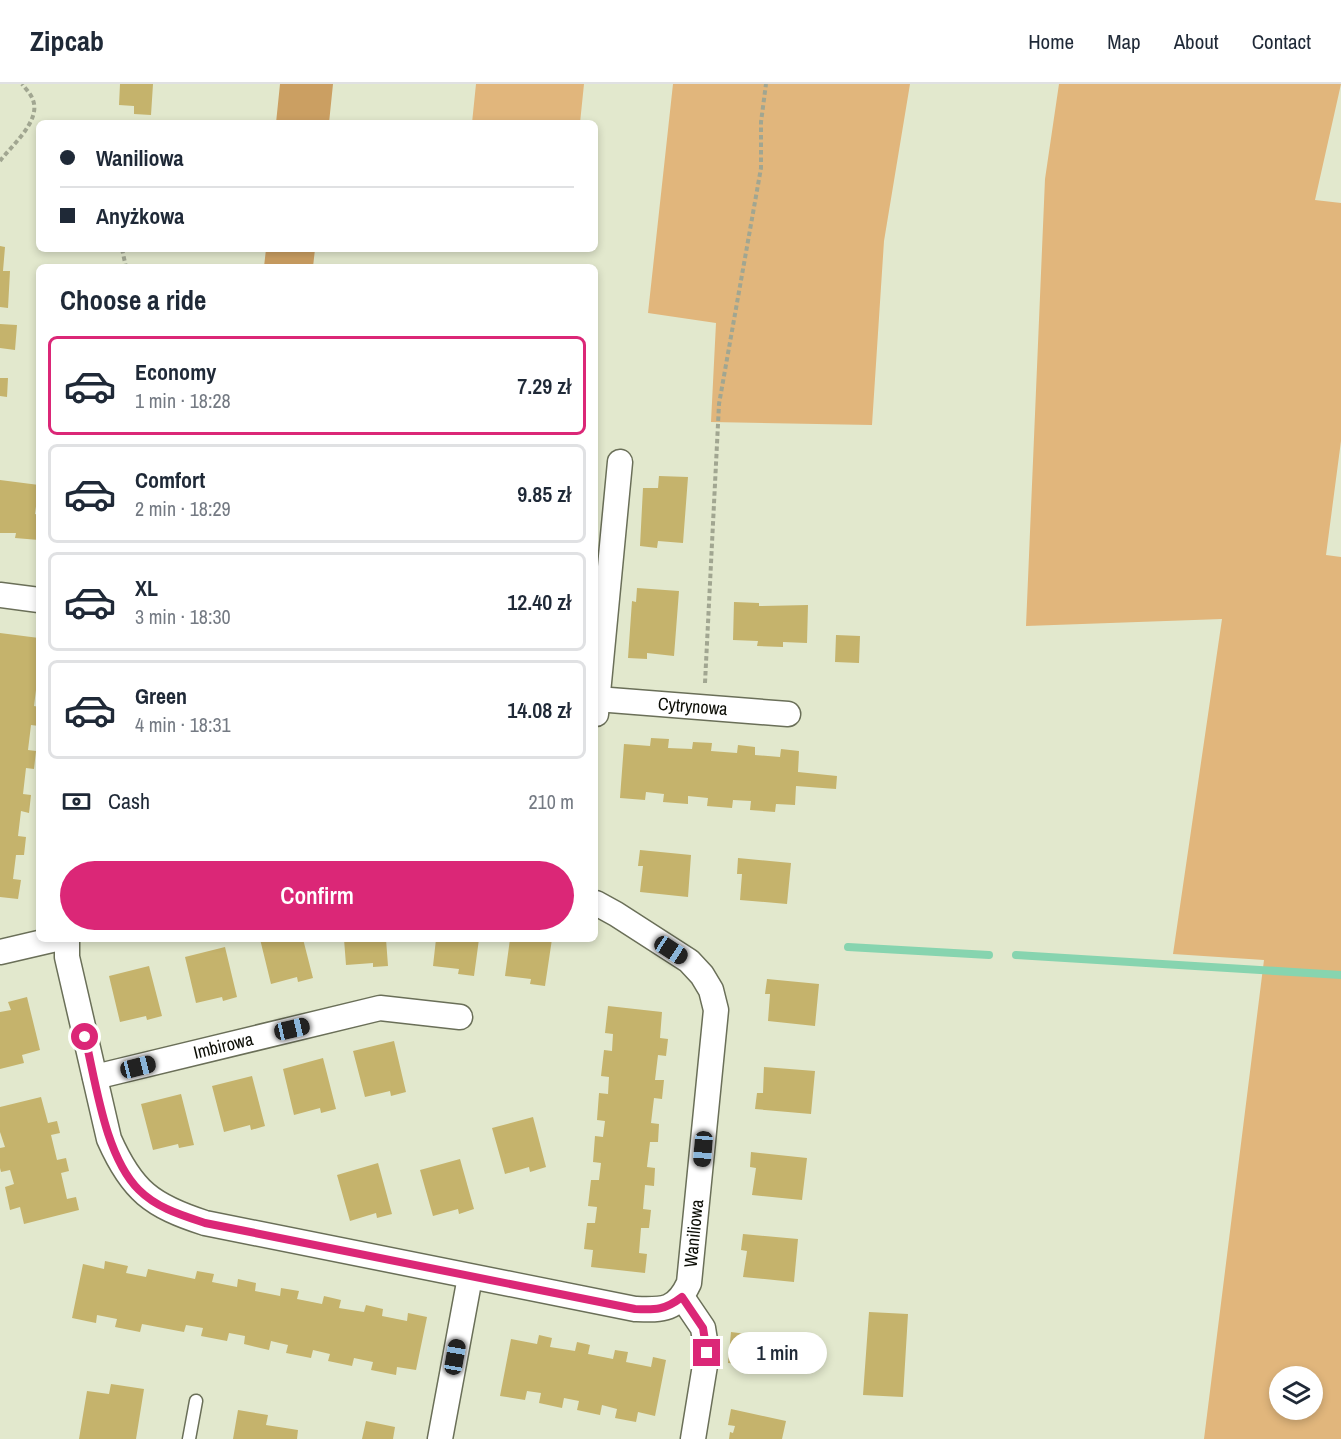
<!DOCTYPE html>
<meta charset="utf-8">
<style>
body{margin:0;font-family:"Archivo Narrow",sans-serif;background:#f2f2f3;color:#1f2937;height:100vh;display:flex;flex-direction:column;font-size:22px;white-space:nowrap}
*{box-sizing:border-box;margin:0}
p{font-size:20px;color:#747a83}
.icon{flex:none;width:33px;height:33px;fill:none;stroke:currentColor;stroke-width:2;stroke-linecap:round;stroke-linejoin:round}
.map{position:relative;flex:1;overflow:hidden}
.side{position:absolute;left:36px;top:180px;width:562px;height:678px;display:flex;flex-direction:column;background:#fff;border-radius:9px;box-shadow:0 3px 9px #0003}
.side>*{flex:none}
.banner{position:absolute;left:36px;top:36px;width:562px;height:132px;border-radius:9px;box-shadow:0 3px 9px #0003;display:grid;align-content:center;height:132px;padding:0 24px;background:#fff}
.buttons{position:absolute;left:1269px;top:1282px;display:grid;gap:12px}
.buttons a{display:grid;place-items:center;width:54px;height:54px;border-radius:50%;background:#fff;box-shadow:0 3px 9px #0003;font-size:30px}
.end{position:absolute;width:27px;height:27px;margin:-14px;border:8px solid #db2777;background:#fff;box-shadow:0 0 0 3px #fff}
.from{border-radius:50%}
.bubble{position:absolute;height:42px;border-radius:21px;background:#fff;box-shadow:0 3px 9px #0003;font-size:20px;font-weight:600;line-height:42px;text-align:center}
.car{position:absolute;width:18px;height:36px;margin:-18px -9px;border-radius:8px;box-shadow:0 0 4px 2px #0007;background:linear-gradient(#222 24%,#8ab4d8 0 40%,#222 0 76%,#8ab4d8 0 86%,#222 0)}
.banner b{display:flex;align-items:center;gap:21px;height:57px;font-size:22px}
.banner b+b{border-top:2px solid #e0e1e3}
.banner i{width:15px;height:15px;background:#1f2937}
ul{padding:0;list-style:none}
li{display:flex;align-items:center;gap:18px;height:99px;margin:0 12px 9px;padding:0 12px;border:3px solid #e0e1e3;border-radius:9px}
li div{flex:1}
li b{display:block;font-size:22px}
li em{font-style:normal;font-weight:600}
li.on{border-color:#db2777}
li>.icon{width:54px;height:54px;stroke-width:1.5}
h2{padding:0 24px;font-size:27px;line-height:72px}
.pay{display:flex;align-items:center;gap:15px;height:66px;padding:0 24px;font-size:22px}
.pay p{margin-inline-start:auto}
.button{display:flex;gap:12px;margin-top:auto;padding:12px 24px}
.button a{flex:1;height:69px;border-radius:36px;background:#db2777;color:#fff;font-size:24px;font-weight:600;line-height:69px;text-align:center}
header{display:flex;align-items:center;gap:36px;box-sizing:border-box;height:84px;padding:0 30px;background:#fff;border-bottom:2px solid #e0e1e3}
header strong{font-size:28px}
nav{display:flex;gap:33px;margin-inline-start:auto;font-size:21px}
.map>svg:first-child{display:block}
.green{fill:#e1b67c;fill-rule:evenodd}
.forest{fill:#cb9f62}
.lines{fill:none;stroke-linecap:round;stroke-linejoin:round}
.stream{stroke:#87d4af;stroke-width:8}
.building{fill:#c5b36c}
.service-casing{stroke:#6a6f58;stroke-width:15}
.minor-casing{stroke:#6a6f58;stroke-width:27}
.path{stroke:#a1a691;stroke-width:4;stroke-dasharray:4.5 3;stroke-linecap:butt}
.service{stroke:#fff;stroke-width:12}
.minor{stroke:#fff;stroke-width:24}
.route{stroke:#db2777;stroke-width:8}
.labels{text-anchor:middle;stroke-width:6;stroke-linejoin:round;paint-order:stroke}
.street-label{font-size:18px;fill:#0b0d05;stroke:#fff}
</style>
<header>
<strong>Zipcab</strong>
<nav><a>Home</a><a>Map</a><a>About</a><a>Contact</a></nav>
</header>
<div class="map">
<svg width="1341" height="1355" viewBox="0 0 1341 1355">
<rect width="100%" height="100%" fill="#e2e8cd"/>
<!-- green -->
<path class="green" d="M476,0H584L580,39H472Z
M673,0H910L884,157L872,341L711,338L716,239L648,229Z
M1059,0H1341L1315,116L1341,119V357L1326,471L1341,473V1355H1204L1264,876L1173,870L1222,535L1026,542L1045,95ZM1280,1293H1312V1326H1280Z"/>
<!-- forest -->
<path class="forest" d="M280,0H333L329,39H276Z
M266,165H315L313,183H264Z"/>
<g class="lines">
<!-- stream -->
<path class="stream" d="M848,863L989,871
M1016,871L1341,891"/>
</g>
<!-- building -->
<path class="building" d="M120,0H153L151,31L134,30V22L119,21Z
M0,162L5,163L3,187H10L8,224L0,223Z
M0,240L17,241L15,266L0,264Z
M0,294H8L7,313L0,312Z
M659,392L688,393L683,459L658,457L657,464L640,462L643,404H658Z
M0,396L39,401L35,430L39,431V456L15,454L16,449H0Z
M637,504L679,507L674,572L647,569V575L628,574L632,517L636,518Z
M734,518L759,519V522L808,521L807,559L783,558V563L757,562L758,557L733,556Z
M0,549L39,554V599L37,598L34,622L39,623V642L31,641L28,666L36,667L34,685L26,684L23,710L31,711L29,729L21,727L18,752L26,753L24,771H16L13,795L21,796L18,815L0,813Z
M836,551L860,552L859,579L835,578Z
M651,654L669,655L668,664L692,665L693,658L712,659L711,667L737,669L738,661L755,663V671L780,673L781,665L799,667L798,688L837,692L836,705L796,702L795,721L776,720L775,728L750,726L751,717L733,716L732,724L707,722L708,714L688,712V720L663,718L664,710L646,708L645,716L620,714L624,660L650,662Z
M640,766L691,771L688,813L640,808L643,782H638Z
M738,774L791,779L787,820L740,816L742,790H737Z
M260,855H303L313,894L298,898L297,893L271,900Z
M344,855H386L388,882L373,883V879L346,881Z
M436,855H479L474,892L458,890L459,885L433,882Z
M510,855H552L545,902L530,900L531,895L505,892Z
M225,863L237,913L223,917L222,913L196,919L185,873Z
M149,882L162,932L147,936L146,932L120,938L109,892Z
M767,895L819,900L815,942L768,937L770,910H765Z
M27,913L40,966L22,971L24,979L0,985V928L11,926L8,918Z
M608,922L662,928L660,954L668,955L666,972L658,971L655,996H664L662,1015L654,1014L651,1039L659,1040L658,1058H650L647,1083L655,1084L654,1102L645,1101L643,1125L651,1126L649,1144H641L639,1169L647,1170L645,1189L591,1183L593,1166L584,1165L587,1139H595L597,1123L588,1122L591,1096H599L601,1079L593,1078L595,1052L603,1053L605,1037L597,1036L599,1009L608,1010L609,993L601,992L604,966L612,967L613,950L605,949Z
M394,957L406,1008L391,1012L390,1007L365,1013L353,967Z
M323,974L336,1025L321,1029L320,1024L294,1031L283,985Z
M764,983L815,987L811,1030L755,1025L757,1009H763Z
M252,992L265,1042L251,1046L250,1041L224,1048L212,1002Z
M181,1010L194,1061L179,1064L178,1060L153,1066L141,1020Z
M41,1013L48,1039L57,1037L60,1049L51,1051L57,1076L66,1074L69,1087L61,1089L67,1115L76,1113L79,1126L24,1140L20,1123L10,1126L5,1103L14,1100L10,1086L1,1088L0,1084V1064L5,1063L0,1048V1023Z
M533,1033L546,1083L530,1088L529,1083L505,1090L492,1044Z
M751,1068L807,1074L802,1116L752,1111L756,1084L750,1083Z
M460,1075L474,1125L459,1130L458,1125L433,1132L420,1086Z
M378,1079L392,1130L377,1134L376,1129L350,1137L337,1091Z
M743,1150L798,1155L794,1198L743,1193L747,1167L741,1166Z
M105,1177L128,1182L126,1189L146,1193L148,1185L195,1195L197,1187L214,1190L212,1198L237,1203L238,1195L256,1199L255,1207L280,1212L281,1204L299,1207L297,1215L322,1220L324,1212L341,1216L339,1224L364,1228L366,1221L383,1225L382,1232L407,1237L408,1229L427,1233L416,1286L397,1283L396,1291L371,1286L373,1278L354,1274L352,1282L328,1277L330,1270L313,1266L311,1274L286,1269L288,1261L271,1257L269,1266L244,1260L245,1252L229,1249L227,1257L201,1252L203,1244L186,1241L184,1248L142,1240L140,1248L115,1243L117,1235L97,1231L96,1239L72,1234L83,1180L104,1185Z
M869,1228L908,1230L903,1313L863,1311Z
M731,1248L754,1251L752,1281L728,1279Z
M539,1251L552,1254L550,1263L575,1267L577,1258L590,1261L588,1270L613,1275L615,1266L628,1268L626,1278L651,1283L653,1273L666,1276L655,1332L638,1328L636,1338L615,1334L617,1325L602,1321L600,1331L577,1326L579,1317L564,1314L562,1324L539,1319L541,1309L527,1307L525,1316L500,1312L511,1255L537,1260Z
M111,1300L144,1305L136,1355H79L87,1307L109,1310Z
M731,1325L786,1337L782,1355H729L730,1348L733,1349L735,1342L728,1341Z
M238,1326L268,1331L266,1341L298,1346L297,1355H233Z
M366,1337L395,1343L393,1355H362Z"/>
<g class="lines">
<!-- service casing -->
<g class="service-casing">
<path id="service" d="M189,1355L196,1317"/>
</g>
<!-- minor casing -->
<g class="minor-casing">
<g id="minor">
<path d="M0,511L39,516"/>
<path id="s1" d="M597,615L788,630"/>
<path d="M596,630L620,378"/>
<path id="s2" d="M67,855V873L109,1055C132,1107 152,1122 205,1139L635,1225C663,1226 676,1227 689,1199L716,926L711,906L702,891L689,877L616,830L596,819"/>
<path d="M0,868L56,855"/>
<path id="s3" d="M95,993L380,924L460,933"/>
<path d="M682,1213L703,1244L707,1269L693,1355"/>
<path d="M440,1355L470,1193"/>
</g>
</g>
<!-- path -->
<path class="path" d="M0,77C12,61 41,37 33,16C31,10 25,4 22,0
M122,165L126,183
M705,599L719,320L761,84V38L766,0"/>
<!-- service -->
<use href="#service" class="service"/>
<!-- minor -->
<use href="#minor" class="minor"/>
</g>
<g class="lines">
<!-- route -->
<path class="route" d="M85,953C96,999 105,1072 139,1106C157,1124 181,1131 205,1139L635,1225C656,1226 665,1226 682,1213L703,1244L707,1269"/>
</g>
<g class="labels">
<!-- street labels -->
<g class="street-label">
<text dy="6" stroke="none"><textPath href="#s1" startOffset="96">Cytrynowa</textPath></text>
<text dy="6" stroke="none"><textPath href="#s3" startOffset="132">Imbirowa</textPath></text>
<text dy="6" stroke="none"><textPath href="#s2" startOffset="892">Waniliowa</textPath></text>
</g>
</g>
</svg>
<div class="buttons">
<a><svg class="icon" aria-label="layers" viewBox="0 0 24 24"><path d="M12 4l9 5-9 5-9-5zM3 14l9 5 9-5"/></svg></a>
</div>
<i class="end from" style="left:85px;top:953px"></i>
<i class="end" style="left:707px;top:1269px"></i>
<div class="bubble" style="left:728px;top:1248px;width:99px">1 min</div>
<i class="car" style="left:671px;top:866px;rotate:123deg"></i>
<i class="car" style="left:292px;top:945px;rotate:77deg"></i>
<i class="car" style="left:138px;top:983px;rotate:76deg"></i>
<i class="car" style="left:703px;top:1065px;rotate:185deg"></i>
<i class="car" style="left:455px;top:1273px;rotate:10deg"></i>
<div class="banner">
<b><i class="from"></i>Waniliowa</b>
<b><i></i>Anyżkowa</b>
</div>
<section class="side">
<h2>Choose a ride</h2>
<ul>
<li class="on"><svg class="icon" aria-label="car" viewBox="0 0 24 24"><path d="M5 17H2v-5l4-1 3-4h7l3 4 3 1v5h-3M9 17h6M6 11h13"/><circle cx="7" cy="17" r="2"/><circle cx="17" cy="17" r="2"/></svg><div><b>Economy</b><p>1 min · 18:28</p></div><em>7.29 zł</em></li>
<li><svg class="icon" aria-label="car" viewBox="0 0 24 24"><path d="M5 17H2v-5l4-1 3-4h7l3 4 3 1v5h-3M9 17h6M6 11h13"/><circle cx="7" cy="17" r="2"/><circle cx="17" cy="17" r="2"/></svg><div><b>Comfort</b><p>2 min · 18:29</p></div><em>9.85 zł</em></li>
<li><svg class="icon" aria-label="car" viewBox="0 0 24 24"><path d="M5 17H2v-5l4-1 3-4h7l3 4 3 1v5h-3M9 17h6M6 11h13"/><circle cx="7" cy="17" r="2"/><circle cx="17" cy="17" r="2"/></svg><div><b>XL</b><p>3 min · 18:30</p></div><em>12.40 zł</em></li>
<li><svg class="icon" aria-label="car" viewBox="0 0 24 24"><path d="M5 17H2v-5l4-1 3-4h7l3 4 3 1v5h-3M9 17h6M6 11h13"/><circle cx="7" cy="17" r="2"/><circle cx="17" cy="17" r="2"/></svg><div><b>Green</b><p>4 min · 18:31</p></div><em>14.08 zł</em></li>
</ul>
<div class="pay"><svg class="icon" aria-label="cash" viewBox="0 0 24 24"><path d="M3 7h18v10H3z"/><circle cx="12" cy="12" r="2"/></svg>Cash<p>210 m</p></div>
<div class="button"><a>Confirm</a></div>
</section>
</div>
